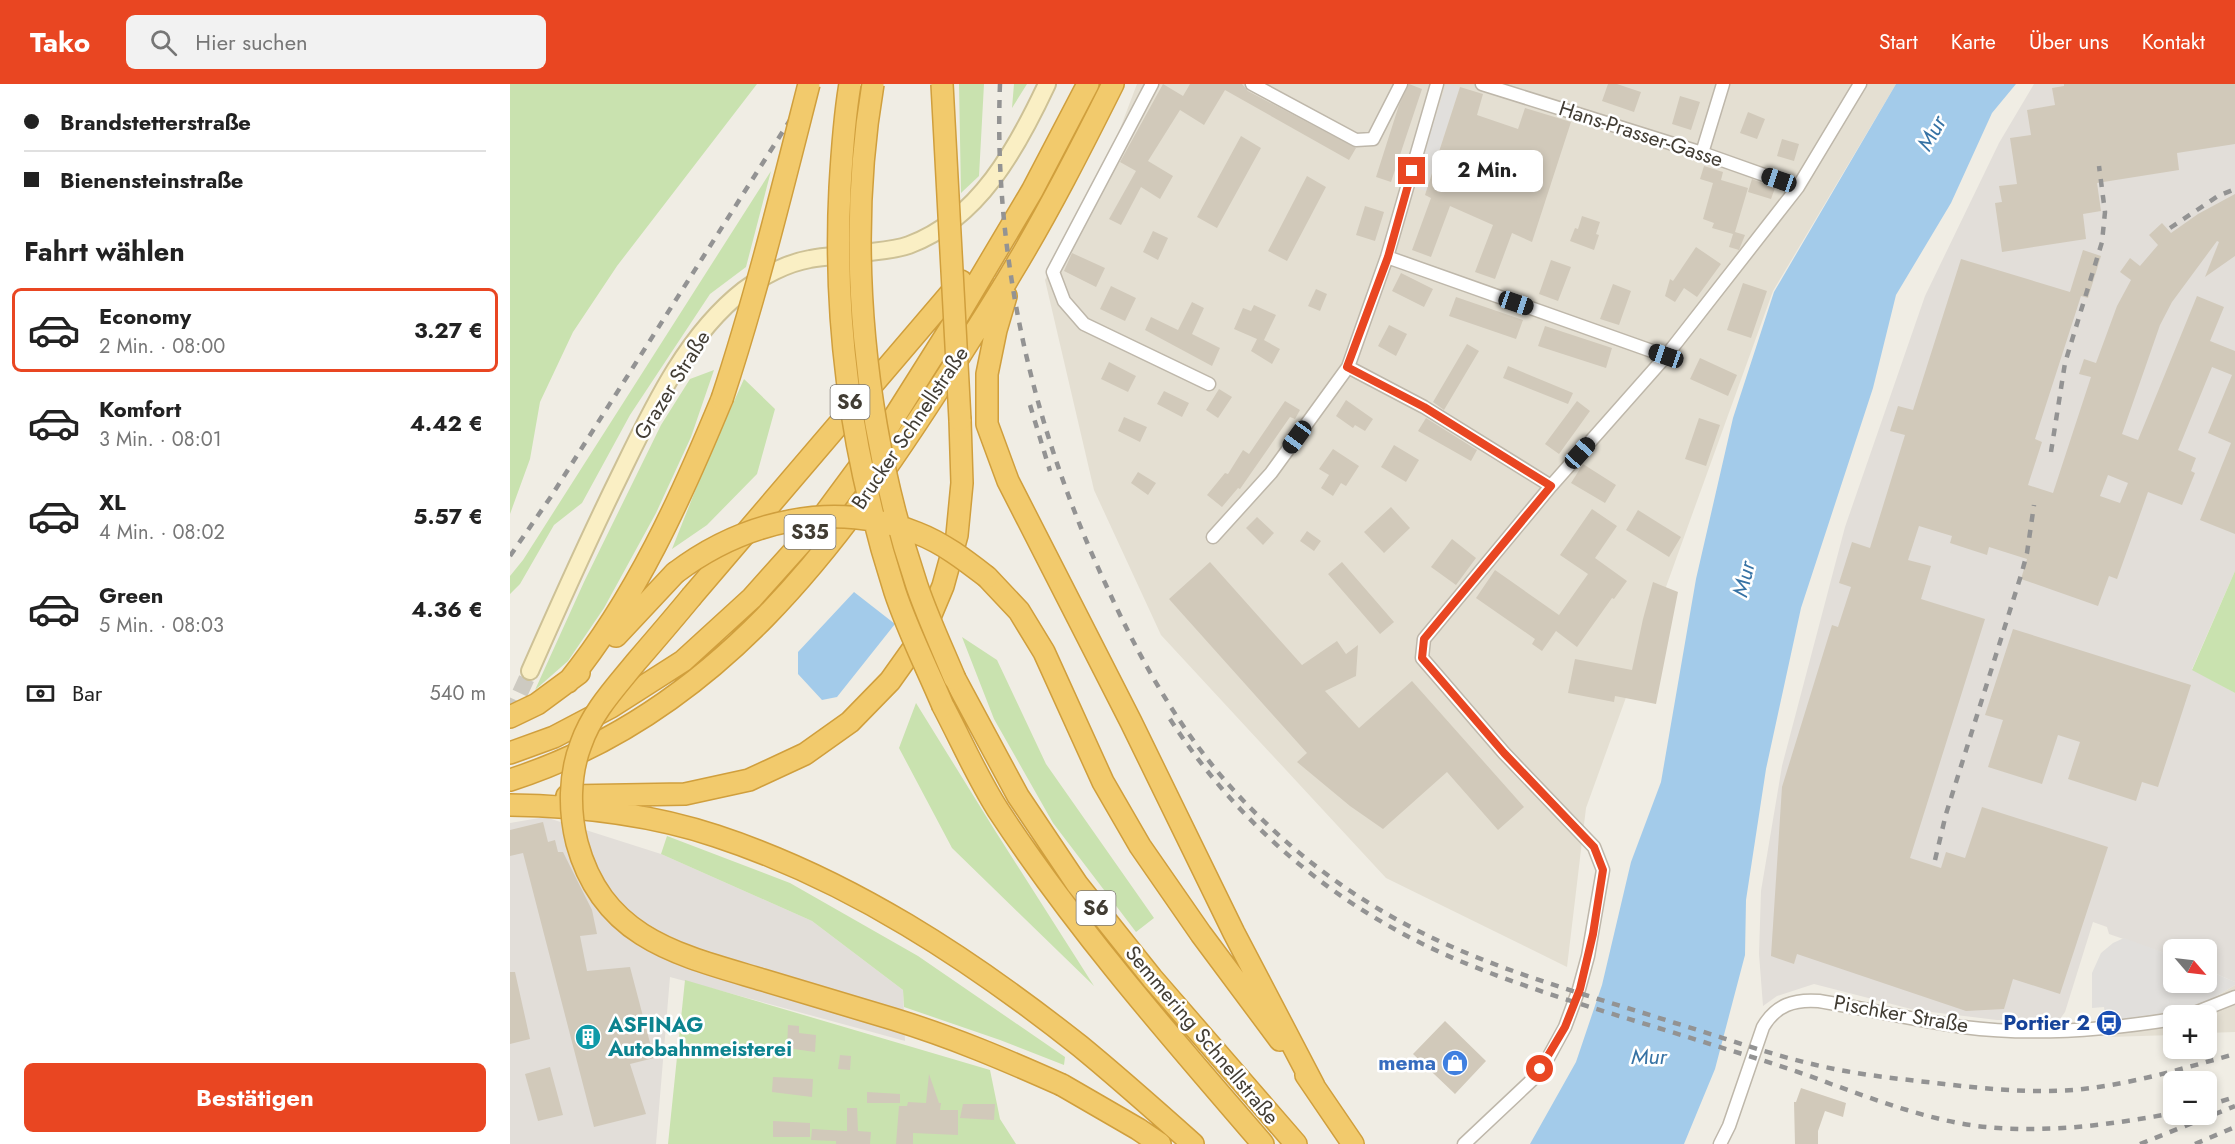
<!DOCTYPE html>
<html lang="de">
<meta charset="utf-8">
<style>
body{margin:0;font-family:Jost,sans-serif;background:#f2f2f2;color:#222;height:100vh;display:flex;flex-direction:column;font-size:22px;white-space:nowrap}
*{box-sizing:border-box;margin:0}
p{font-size:20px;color:#767676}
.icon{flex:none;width:33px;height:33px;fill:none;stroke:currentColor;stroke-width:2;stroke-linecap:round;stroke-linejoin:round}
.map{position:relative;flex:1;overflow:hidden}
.drawer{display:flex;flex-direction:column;background:#fff;width:510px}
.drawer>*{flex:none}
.banner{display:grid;align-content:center;height:132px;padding:0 24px;background:#fff}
.needle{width:39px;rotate:118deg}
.tools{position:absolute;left:1653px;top:855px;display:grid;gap:12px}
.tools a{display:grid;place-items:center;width:54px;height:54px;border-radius:9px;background:#fff;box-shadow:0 3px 9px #0003;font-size:30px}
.end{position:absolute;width:27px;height:27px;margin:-14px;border:8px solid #e94622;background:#fff;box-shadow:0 0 0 3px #fff}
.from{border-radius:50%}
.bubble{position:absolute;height:42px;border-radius:9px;background:#fff;box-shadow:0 3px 9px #0003;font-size:20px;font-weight:700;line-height:42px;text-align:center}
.car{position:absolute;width:18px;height:36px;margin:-18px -9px;border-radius:8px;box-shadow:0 0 4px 2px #0007;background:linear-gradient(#222 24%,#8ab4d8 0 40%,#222 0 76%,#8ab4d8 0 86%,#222 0)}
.banner b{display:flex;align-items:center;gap:21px;height:57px;font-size:22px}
.banner b+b{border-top:2px solid #e0e0e0}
.banner i{width:15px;height:15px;background:#222}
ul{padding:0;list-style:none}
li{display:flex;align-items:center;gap:18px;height:84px;margin:0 12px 9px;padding:0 12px;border:3px solid transparent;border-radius:9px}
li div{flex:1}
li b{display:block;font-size:22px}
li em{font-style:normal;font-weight:700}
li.selected{border-color:#e94622}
li>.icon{width:54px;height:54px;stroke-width:1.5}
h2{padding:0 24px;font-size:27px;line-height:72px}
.pay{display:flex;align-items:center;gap:15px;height:66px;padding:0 24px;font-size:22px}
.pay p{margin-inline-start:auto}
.cta{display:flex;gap:12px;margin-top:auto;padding:12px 24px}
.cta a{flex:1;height:69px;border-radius:9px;background:#e94622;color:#fff;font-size:24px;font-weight:700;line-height:69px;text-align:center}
header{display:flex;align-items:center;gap:36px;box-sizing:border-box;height:84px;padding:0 30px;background:#e94622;color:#fff}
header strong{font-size:28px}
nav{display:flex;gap:33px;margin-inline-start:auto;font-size:21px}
.search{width:420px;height:54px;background:#f2f2f2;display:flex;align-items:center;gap:15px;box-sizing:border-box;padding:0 21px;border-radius:9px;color:#767676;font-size:22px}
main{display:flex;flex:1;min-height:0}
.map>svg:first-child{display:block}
.residential{fill:#e4dfd2}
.industrial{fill:#e2ded9}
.green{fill:#c9e2af}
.parking{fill:#e1dfdc}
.water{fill:#a3cbea}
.building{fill:#d1c9ba;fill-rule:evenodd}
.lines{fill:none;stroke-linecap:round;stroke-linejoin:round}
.secondary-tunnel{stroke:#cdcac1;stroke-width:16;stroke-dasharray:16 8;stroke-linecap:butt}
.street-casing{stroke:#beb7aa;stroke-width:15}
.secondary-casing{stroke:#cdc196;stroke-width:20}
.highway-casing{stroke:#d09f3d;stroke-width:24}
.street{stroke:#fff;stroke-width:12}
.secondary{stroke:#faefc4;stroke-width:16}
.highway{stroke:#f2ca6c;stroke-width:21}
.rail{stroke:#939393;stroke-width:4.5;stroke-dasharray:8 8;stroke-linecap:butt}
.highway-bridge-casing{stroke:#d09f3d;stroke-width:24;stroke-linecap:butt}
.highway-bridge{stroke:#f2ca6c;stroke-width:21}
.route{stroke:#e94622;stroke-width:8}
.labels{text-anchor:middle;stroke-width:5;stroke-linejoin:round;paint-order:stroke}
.shield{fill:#fff;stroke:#7b7771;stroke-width:1.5}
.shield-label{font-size:20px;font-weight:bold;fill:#423d34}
.street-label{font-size:21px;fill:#423d34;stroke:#fff}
.transit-label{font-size:21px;font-weight:bold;fill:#164399;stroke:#fff;text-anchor:end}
.culture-label{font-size:21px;font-weight:bold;fill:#0d838f;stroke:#fff;text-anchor:start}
.shop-label{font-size:21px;font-weight:bold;fill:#366cbe;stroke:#fff;text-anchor:end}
.water-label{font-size:22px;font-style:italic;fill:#3672a4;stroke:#fff}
</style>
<header>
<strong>Tako</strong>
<div class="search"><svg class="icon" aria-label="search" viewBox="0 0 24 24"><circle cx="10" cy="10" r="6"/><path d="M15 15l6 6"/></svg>Hier suchen</div>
<nav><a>Start</a><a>Karte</a><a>Über uns</a><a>Kontakt</a></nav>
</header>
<main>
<section class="drawer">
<div class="banner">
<b><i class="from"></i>Brandstetterstraße</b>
<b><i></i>Bienensteinstraße</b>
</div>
<h2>Fahrt wählen</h2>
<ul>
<li class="selected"><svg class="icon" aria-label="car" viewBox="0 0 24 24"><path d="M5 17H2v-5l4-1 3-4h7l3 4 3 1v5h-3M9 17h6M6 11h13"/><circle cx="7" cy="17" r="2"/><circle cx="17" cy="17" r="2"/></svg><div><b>Economy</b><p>2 Min. · 08:00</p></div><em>3.27 €</em></li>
<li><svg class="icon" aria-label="car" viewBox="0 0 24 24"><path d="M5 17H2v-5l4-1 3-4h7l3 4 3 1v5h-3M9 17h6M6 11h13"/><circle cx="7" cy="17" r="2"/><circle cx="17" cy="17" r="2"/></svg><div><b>Komfort</b><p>3 Min. · 08:01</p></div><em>4.42 €</em></li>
<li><svg class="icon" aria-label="car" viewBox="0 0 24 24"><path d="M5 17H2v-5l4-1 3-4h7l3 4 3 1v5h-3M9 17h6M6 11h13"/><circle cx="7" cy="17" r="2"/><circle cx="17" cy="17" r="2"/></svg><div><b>XL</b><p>4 Min. · 08:02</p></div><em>5.57 €</em></li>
<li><svg class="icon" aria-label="car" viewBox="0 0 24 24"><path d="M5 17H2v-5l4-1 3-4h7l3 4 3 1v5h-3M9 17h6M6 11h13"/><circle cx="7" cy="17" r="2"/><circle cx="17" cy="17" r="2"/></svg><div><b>Green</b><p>5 Min. · 08:03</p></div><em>4.36 €</em></li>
</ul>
<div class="pay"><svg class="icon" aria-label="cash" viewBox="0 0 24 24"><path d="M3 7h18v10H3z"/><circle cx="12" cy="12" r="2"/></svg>Bar<p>540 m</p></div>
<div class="cta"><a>Bestätigen</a></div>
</section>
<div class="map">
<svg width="1725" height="1060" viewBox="0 0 1725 1060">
<rect width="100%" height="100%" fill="#f0ede4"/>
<!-- residential -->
<path class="residential" d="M627,0H1386L1263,207L1076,724L1057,883L876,794L651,551L584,406L535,196L600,71Z
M1725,901V948L1697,949L1696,932H1664L1663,951L1598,953L1596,937L1668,927L1699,917Z"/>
<!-- industrial -->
<path class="industrial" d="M1524,0H1725V487L1682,585L1725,609V898L1697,886L1696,866H1664L1663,872L1599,850L1597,843L1583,838L1555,928L1550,935L1487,936L1405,926L1304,900L1267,912L1253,922L1249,870L1251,807L1272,682L1335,443L1415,212L1489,59Z
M35,733L151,770L302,837L393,906L395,957L160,893L146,1060H0V739Z"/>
<!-- green -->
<path class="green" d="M0,0H247L107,182L63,248L30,318L20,375L0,430Z
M449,0H474L469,92L451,109Z
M504,0H517L502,24Z
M261,87L236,183L200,210L120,331L72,419L44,441L10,500L0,510V492L13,476Z
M204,286L181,353L146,429L94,524L58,577L25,606L74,498L151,341L180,295Z
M234,295L265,325L247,390L197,441L162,465L197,377Z
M1725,487V609L1682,586Z
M452,553L487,576L536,680L644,834L626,848L543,739L484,635Z
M406,619L484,745L584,902L442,764L389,664Z
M157,752L280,799L408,872L555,973L554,981L490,956L394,923L393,906L302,837L151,770Z
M175,896L480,986L490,1035L506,1060H158Z"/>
<!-- parking -->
<path class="parking" d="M936,0L950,3L916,107L903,103Z
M1614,854L1663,872L1664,898H1696L1697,886L1725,898V901L1699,917L1668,927L1596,937L1594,923L1582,924V889L1591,869L1603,859Z"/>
<!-- water -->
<path class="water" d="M1386,0H1506L1482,29L1441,119L1386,211L1363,304L1291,524L1256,685L1236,816L1235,871L1205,985L1174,1060H1020L1066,978L1092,901L1121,778L1151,698L1186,495L1223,334L1264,208Z
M344,508L385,540L327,613L312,616L288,590V568Z"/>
<!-- building -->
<path class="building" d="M653,0L673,12L680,0H732L738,7L846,64L839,76L715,6L694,41L670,26L638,77L663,92L650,115L631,103L611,141L599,135L626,87L610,78Z
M899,0L912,5L881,98L866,93L889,21Z
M1098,0H1107L1131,8L1124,28L1092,17Z
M1554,0H1725V60L1667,69L1669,86L1587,99L1591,127L1573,130L1576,155L1492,168L1485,119L1492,118L1489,102L1507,100L1500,54L1521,51L1517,26L1545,21L1542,4L1554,2Z
M950,3L973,10L967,31L1008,45L1015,24L1061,38L1022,158L1002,149L985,195L965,188L983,141L940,122L921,173L902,166L921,114L915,111Z
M1170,12L1190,18L1181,46L1162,40Z
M1238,28L1255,35L1247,55L1230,49Z
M731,52L751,64L707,144L687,133Z
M1272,55L1289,60L1284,77L1267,72Z
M1194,82L1213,88L1211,96L1238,104L1225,148L1235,151L1229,166L1219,163L1223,150L1202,144L1204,139L1193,135L1203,99L1190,95Z
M797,92L816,103L777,177L758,167Z
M1242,95L1265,104L1261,115L1238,108Z
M1725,110V172L1695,193L1709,158L1707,157L1662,218L1650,241L1612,350L1628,356L1687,212L1714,223L1700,257L1725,267V450L1690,436L1721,359L1698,349L1722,291L1702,283L1668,366L1686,374L1681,387L1685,389L1672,421L1638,408L1607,495L1599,492L1588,522L1511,495L1517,475L1479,463L1477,471L1440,459L1442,452L1409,442L1398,476L1421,482L1411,515L1475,535L1400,774L1431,784L1436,768L1455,774L1472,723L1598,763L1550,910L1503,895L1494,925L1456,927L1287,870L1284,880L1261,872L1272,703L1322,541L1328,543L1341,503L1329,499L1342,458L1360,464L1395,351L1380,347L1388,322L1403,326L1451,175L1560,208L1573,166L1591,172L1578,214L1571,212L1525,355L1532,358L1518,401L1543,409L1581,293L1569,290L1574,275L1586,279L1607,222L1621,196L1610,188L1620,174L1630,182L1648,161L1639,151L1652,139L1661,149L1688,130ZM1598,391L1618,399L1610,419L1590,412Z
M855,122L874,128L865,157L846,151Z
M1072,132L1090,138L1086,150L1089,151L1084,166L1060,157L1065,144L1068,145Z
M643,147L658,154L648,176L633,168Z
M1186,163L1211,180L1187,213L1174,204L1165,218L1155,212L1160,195L1163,197Z
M562,169L595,184L586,203L554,187Z
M1041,176L1061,183L1048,217L1029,210Z
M891,189L923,205L914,223L882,207Z
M1233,199L1257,207L1241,254L1217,246Z
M1103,200L1121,207L1109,241L1090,235Z
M601,202L626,214L615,237L590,225Z
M806,205L817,210L810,227L798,222Z
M946,213L1013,236L1006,255L939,232Z
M682,218L694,224L682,250L710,264L702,282L635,246L641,233L668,246Z
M744,221L766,231L754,256L770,265L762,280L741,267L747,255L724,245L733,224L741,227Z
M879,241L897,250L886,272L868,262Z
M1035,242L1102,264L1096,284L1028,262Z
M957,260L969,267L934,326L923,318Z
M1190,274L1227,291L1218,312L1180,295Z
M599,278L626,292L618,308L591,295Z
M998,282L1063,309L1058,320L993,294Z
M709,305L722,313L708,334L696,326Z
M654,307L679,319L672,333L647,320Z
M836,316L863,335L855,347L845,341L843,344L826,332Z
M775,317L790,326L785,335L780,333L730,405L728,404L712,423L697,411L715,389L718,390L733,366L739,370Z
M1067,317L1080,327L1049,370L1035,360Z
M614,333L637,343L630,358L608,347Z
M916,334L967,366L961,377L908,347Z
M1189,334L1210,341L1196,382L1175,375Z
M884,361L909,376L896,398L871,383Z
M823,365L849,382L836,402L831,399L823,412L811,404L819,391L809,385Z
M1073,380L1106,401L1095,419L1061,399Z
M628,388L646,399L638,411L621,399Z
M881,423L900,444L874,469L854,448Z
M1082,425L1107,442L1085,474L1117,497L1104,515L1102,514L1067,563L1046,547L1032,567L1022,560L1025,555L966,514L985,486L1049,531L1078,490L1050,471Z
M1128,426L1171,453L1159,473L1116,446Z
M747,433L764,449L753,461L736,444Z
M797,447L811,457L804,467L790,457Z
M942,455L966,474L946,501L921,483Z
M700,478L792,581L827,557L836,570L848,561L846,592L815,607L849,644L902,597L1014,723L988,746L937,688L873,745L840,722L787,678L797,669L659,515Z
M832,478L884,538L870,550L818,490Z
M1143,498L1168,508L1146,620L1105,612L1104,618L1058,609L1065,575L1122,586L1133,535Z
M1503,545L1681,601L1648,703L1632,698L1626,717L1558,695L1570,658L1548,651L1532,700L1478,683L1493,636L1475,631Z
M33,738L38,758L45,756L48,768H53L82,826L87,850L70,852L77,887L120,883L144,974L120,980L136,1030L84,1043L13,769L0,772V746Z
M0,888H5L20,955L0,960Z
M935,937L976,977L945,1010L903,970Z
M278,941L289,942V949L306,951L305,968L277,964Z
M330,971L341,972L340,986L328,985Z
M40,983L53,1031L28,1037L15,990Z
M419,990L429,1019H431L430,1026H448V1051L403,1049V1060H386L389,1022H397L398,1018L416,1019Z
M263,993L303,995L302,1013L262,1008Z
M1291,1004L1336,1019L1333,1033L1315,1027L1308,1047V1060H1285L1284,1018H1286Z
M357,1008L390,1010V1019H357Z
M453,1020H485L484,1036L450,1034Z
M337,1024H347L348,1047L361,1048L360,1060H326V1057L301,1056L302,1045L337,1047Z
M263,1037L300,1039V1053H263Z"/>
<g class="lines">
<!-- secondary-tunnel -->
<path class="secondary-tunnel" d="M0,631L20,587"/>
<!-- street casing -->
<g class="street-casing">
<path id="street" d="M642,0L543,188L554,217L574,240L699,300
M742,0L846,56L863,55L891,0
M972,0L1192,69L1288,103
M1192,69L1213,0
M877,173L1156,272
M838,283L914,323L1041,402
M703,453L761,389L838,283L877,173L927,0
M1677,932L1725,913
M954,1060L1022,996L1038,974L1055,943L1069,905L1078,872L1093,786L1084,763L994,669L912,574L914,555L1041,402L1156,272L1288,103L1350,0
M1210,1060L1219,1042L1253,943C1266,921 1284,915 1309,917C1357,925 1405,936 1453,943C1522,952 1596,946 1664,935"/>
</g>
<!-- secondary casing -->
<g class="secondary-casing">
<path id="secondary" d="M20,587C49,521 79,454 111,389C142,325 176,251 234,206C252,192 277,179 300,175C315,172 330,172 345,170C362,167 383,167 399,161C469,135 507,64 537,0"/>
</g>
<!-- highway casing -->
<g class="highway-casing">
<path id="highway" d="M496,212L486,246L477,290V340L498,397L621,638L724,849L804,1002
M477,493L509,527L534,568L593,698L630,762L691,850L770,956
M182,512L451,197
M106,552L165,489
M445,595L508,712L567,800L642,894L786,1060
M58,598C126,514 171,414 212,315
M433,622C451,656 467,693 488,726C566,845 660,952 753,1060
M0,633L27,620L69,589
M0,669L44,653L101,623L173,577L242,514L302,447L373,351L443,240L522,107L578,0
M0,696C206,630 328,463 439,289C460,255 482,222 502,188C539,127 571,64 603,0
M57,712L175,710L239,696L295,670L340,638L380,597L412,552L433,502L447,451L452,399L450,336
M0,721C69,722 140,730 206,752C340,796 460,875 570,962C609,994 646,1027 683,1060
M796,991L843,1060
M552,1001L628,1045L650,1060"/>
</g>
<!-- street -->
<use href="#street" class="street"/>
<!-- secondary -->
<use href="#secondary" class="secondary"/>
<!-- highway -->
<use href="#highway" class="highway"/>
<!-- rail -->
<path class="rail" d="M490,0C483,173 523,345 596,501C630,576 672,651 728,711C770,756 819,796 872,827C962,881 1066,907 1165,939C1212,953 1258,970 1306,981C1348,991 1391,995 1434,1000C1477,1005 1520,1009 1563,1006C1619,1001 1671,985 1725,970
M1660,144L1708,112L1725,105
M520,321L540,387
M1541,368L1555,279L1592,158L1595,128L1589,82
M0,472L40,414L303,0
M660,635C730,744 831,827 950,877C1032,911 1119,934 1203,961C1242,973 1282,985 1321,1000C1369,1017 1416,1035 1467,1042C1533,1050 1599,1041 1664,1029
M1425,776L1436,730L1512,488L1517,469L1524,421
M1696,1022L1725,1013
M1630,1060L1725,1022
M1685,1060L1725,1043"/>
<!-- highway-bridge casing -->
<g class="highway-bridge-casing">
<path id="highway-bridge" d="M340,0C334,35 332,69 330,104C323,241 343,378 385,508C398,547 417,584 433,622
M363,0C335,164 354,345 407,502C418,534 432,564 445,595
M432,0L450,336
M212,315C246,212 272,106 299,0
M165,489C234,437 324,415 407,449C433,459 455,476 477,493
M182,512C164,534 145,556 126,578C105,604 82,628 71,660C59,691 59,727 67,759C93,855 169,871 253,896C296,909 340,922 383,935C442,953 496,976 552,1001"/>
</g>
<!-- highway-bridge -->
<use href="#highway-bridge" class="highway-bridge"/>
</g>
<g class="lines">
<!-- route -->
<path class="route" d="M902,87L878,173L837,283L914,323L1041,402L914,555L912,574L994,669L1084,763L1093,786L1083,850L1070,905L1055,943L1030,985"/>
</g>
<!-- icons -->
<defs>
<g id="bus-disc" transform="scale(1.35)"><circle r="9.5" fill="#1a4fb4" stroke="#fff"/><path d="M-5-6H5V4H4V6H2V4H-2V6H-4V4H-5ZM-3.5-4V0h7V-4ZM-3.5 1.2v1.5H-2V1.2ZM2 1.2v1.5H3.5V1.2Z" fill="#fff"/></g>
<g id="building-disc" transform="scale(1.35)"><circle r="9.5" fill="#0f9aa8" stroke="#fff"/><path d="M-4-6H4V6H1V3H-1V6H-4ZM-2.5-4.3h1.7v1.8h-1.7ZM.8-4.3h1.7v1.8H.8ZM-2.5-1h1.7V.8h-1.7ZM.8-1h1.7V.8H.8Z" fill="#fff"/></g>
<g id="shop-disc" transform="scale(1.35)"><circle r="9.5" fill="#3f7fe0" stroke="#fff"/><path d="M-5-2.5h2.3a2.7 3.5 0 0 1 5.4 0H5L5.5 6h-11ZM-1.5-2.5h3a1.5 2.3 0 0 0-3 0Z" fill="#fff"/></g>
</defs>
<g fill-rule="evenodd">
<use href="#bus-disc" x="1599" y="939"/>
<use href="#building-disc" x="78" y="953"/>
<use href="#shop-disc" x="945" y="979"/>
</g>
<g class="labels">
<!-- shield labels -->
<g class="shield">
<rect x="320.5" y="301" width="39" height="34" rx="4.5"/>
<rect x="274.5" y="431" width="51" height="34" rx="4.5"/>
<rect x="566.5" y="807" width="39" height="34" rx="4.5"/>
</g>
<g class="shield-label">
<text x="340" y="325">S6</text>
<text x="300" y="455">S35</text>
<text x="586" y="831">S6</text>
</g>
<!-- street labels -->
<g class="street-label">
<text transform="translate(1131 50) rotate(18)" y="7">Hans-Prasser-Gasse</text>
<text transform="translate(162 301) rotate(-58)" y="7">Grazer Straße</text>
<text transform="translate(400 344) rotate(-56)" y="7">Brucker Schnellstraße</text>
<text transform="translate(1391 930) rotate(10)" y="7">Pischker Straße</text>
<text transform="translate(692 951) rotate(50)" y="7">Semmering Schnellstraße</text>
</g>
<!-- transit labels -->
<g class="transit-label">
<text x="1580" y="946">Portier 2</text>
</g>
<!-- culture labels -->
<g class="culture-label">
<text x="98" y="948">ASFINAG<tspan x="98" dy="24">Autobahnmeisterei</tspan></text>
</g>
<!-- shop labels -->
<g class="shop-label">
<text x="926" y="986">mema</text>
</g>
<!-- water labels -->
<g class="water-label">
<text transform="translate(1421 49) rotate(-61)" y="8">Mur</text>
<text transform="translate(1233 495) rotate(-77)" y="8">Mur</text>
<text x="1139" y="980">Mur</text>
</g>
</g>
</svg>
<div class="tools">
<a><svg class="needle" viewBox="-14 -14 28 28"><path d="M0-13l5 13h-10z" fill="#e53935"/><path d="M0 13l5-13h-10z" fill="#767676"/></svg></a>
<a>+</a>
<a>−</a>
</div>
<i class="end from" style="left:1030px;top:985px"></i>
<i class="end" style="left:902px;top:87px"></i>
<div class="bubble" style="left:922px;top:66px;width:111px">2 Min.</div>
<i class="car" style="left:1269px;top:96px;rotate:289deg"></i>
<i class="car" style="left:1006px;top:219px;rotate:109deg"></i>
<i class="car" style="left:1156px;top:272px;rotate:289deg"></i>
<i class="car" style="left:787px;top:353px;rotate:216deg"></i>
<i class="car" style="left:1070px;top:369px;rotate:42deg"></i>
</div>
</main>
